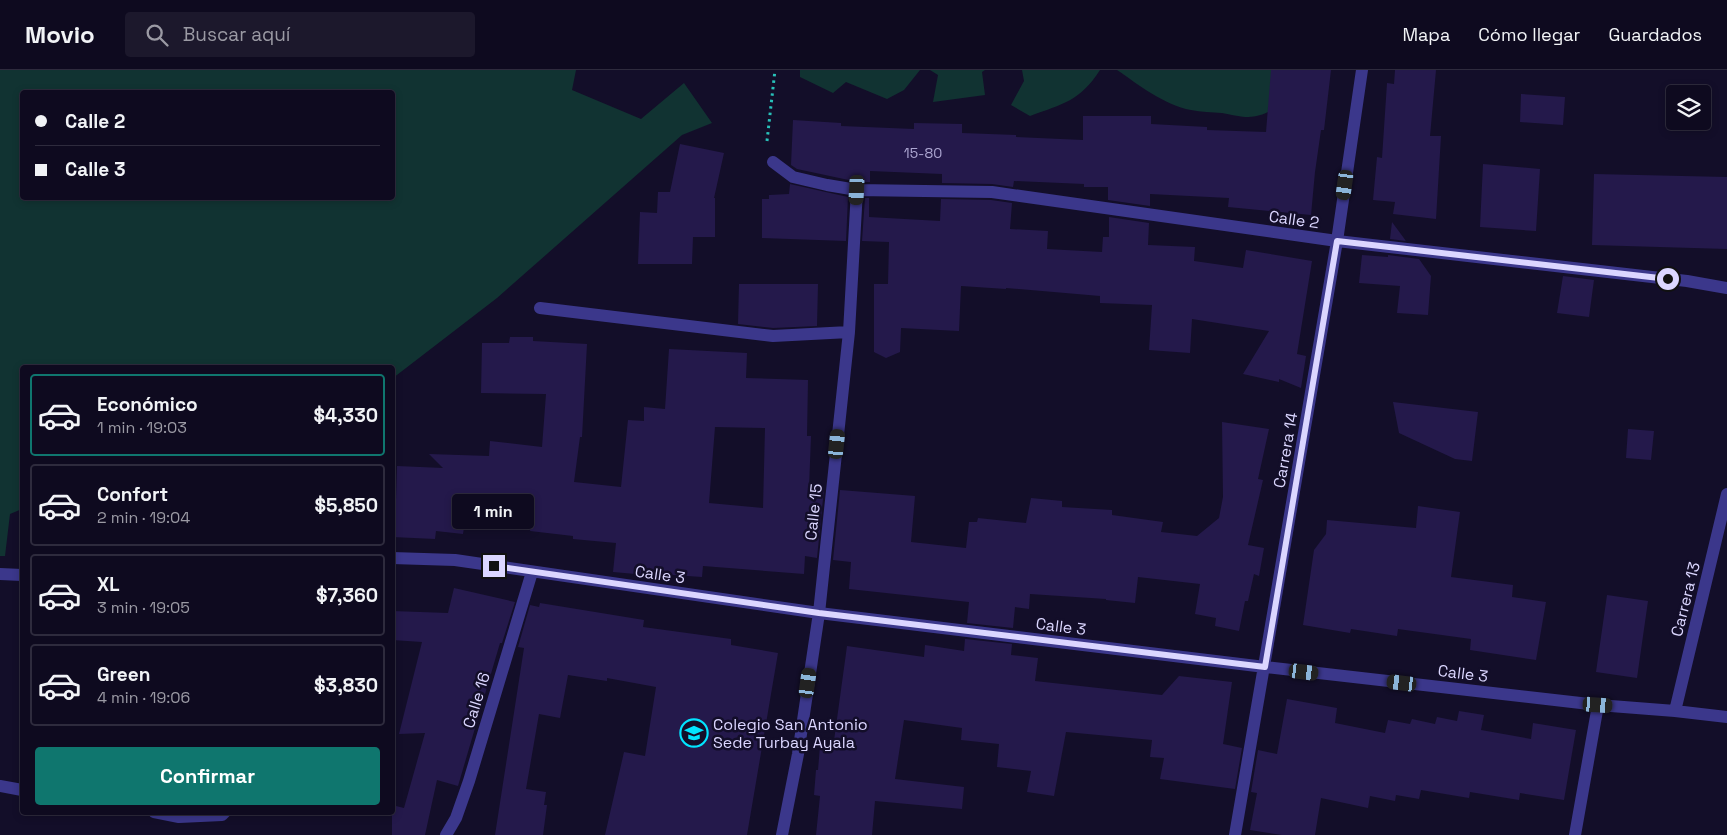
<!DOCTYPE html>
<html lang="es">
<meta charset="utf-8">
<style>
body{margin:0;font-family:"Space Grotesk",sans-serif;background:#1c182c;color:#f1f3f6;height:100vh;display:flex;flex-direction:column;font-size:19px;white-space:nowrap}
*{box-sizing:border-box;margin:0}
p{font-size:16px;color:#9b9aa4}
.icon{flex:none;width:28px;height:28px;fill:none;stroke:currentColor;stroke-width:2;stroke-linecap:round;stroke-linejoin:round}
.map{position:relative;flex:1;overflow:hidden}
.side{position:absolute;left:20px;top:295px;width:375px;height:450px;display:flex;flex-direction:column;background:#0e0a1f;border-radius:5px;box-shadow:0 2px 8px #0003,0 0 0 1px #2e2b3d}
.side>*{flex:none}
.banner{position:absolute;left:20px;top:20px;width:375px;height:110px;border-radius:5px;box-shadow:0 2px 8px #0003,0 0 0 1px #2e2b3d;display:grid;align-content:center;height:110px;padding:0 15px;background:#0e0a1f}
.fabs{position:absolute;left:1666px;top:15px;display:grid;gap:10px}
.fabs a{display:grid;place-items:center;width:45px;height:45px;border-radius:5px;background:#0e0a1f;box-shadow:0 2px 8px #0003,0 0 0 1px #2e2b3d;font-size:25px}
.end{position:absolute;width:22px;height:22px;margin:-11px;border:6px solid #dbd6ff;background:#111;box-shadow:0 0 0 2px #111}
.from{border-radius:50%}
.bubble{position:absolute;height:35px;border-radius:5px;background:#0e0a1f;box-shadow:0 2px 8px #0003,0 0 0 1px #2e2b3d;font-size:16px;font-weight:800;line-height:35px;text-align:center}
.car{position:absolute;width:15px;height:30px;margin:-15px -8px;border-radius:6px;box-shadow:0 0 4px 1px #0007;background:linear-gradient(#222 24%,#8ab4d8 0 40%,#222 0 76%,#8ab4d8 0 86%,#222 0)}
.banner b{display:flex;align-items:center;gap:18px;height:48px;font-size:19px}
.banner b+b{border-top:1px solid #2e2b3d}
.banner i{width:12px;height:12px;background:#f1f3f6}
ul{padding:9px 0 0;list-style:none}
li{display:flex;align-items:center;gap:15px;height:82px;margin:0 10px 8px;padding:0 5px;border:2px solid #2e2b3d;border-radius:5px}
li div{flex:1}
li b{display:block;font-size:19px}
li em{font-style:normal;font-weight:800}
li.on{border-color:#0f766e}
li>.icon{width:45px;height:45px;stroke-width:1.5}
.primary-button{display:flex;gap:10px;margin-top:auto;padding:10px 15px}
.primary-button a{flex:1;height:58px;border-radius:5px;background:#0f766e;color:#fff;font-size:20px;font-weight:800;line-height:58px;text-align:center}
header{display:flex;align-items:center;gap:30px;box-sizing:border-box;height:70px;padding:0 25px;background:#0e0a1f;border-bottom:1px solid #2e2b3d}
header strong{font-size:24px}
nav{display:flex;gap:28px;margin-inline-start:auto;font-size:18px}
.search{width:350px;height:45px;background:#1c182c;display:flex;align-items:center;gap:12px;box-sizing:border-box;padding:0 18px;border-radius:5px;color:#9b9aa4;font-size:19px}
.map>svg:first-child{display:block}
.green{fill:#113332;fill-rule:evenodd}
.building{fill:#24194b;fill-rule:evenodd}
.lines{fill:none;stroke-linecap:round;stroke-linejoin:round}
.path{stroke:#28c1b9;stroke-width:3;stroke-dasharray:2.5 4;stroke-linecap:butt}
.minor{stroke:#3b378b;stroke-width:12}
.route{stroke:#dbd6ff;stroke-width:6}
.labels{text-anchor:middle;stroke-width:5;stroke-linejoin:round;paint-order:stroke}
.number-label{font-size:14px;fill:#ada7d2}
.street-label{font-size:16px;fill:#dbd6ff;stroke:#130e29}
.poi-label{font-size:16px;fill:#dbd6ff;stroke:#130e29;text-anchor:start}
</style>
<header>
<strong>Movio</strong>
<div class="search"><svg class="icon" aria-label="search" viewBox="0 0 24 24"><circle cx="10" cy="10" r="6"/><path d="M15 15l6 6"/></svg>Buscar aquí</div>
<nav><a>Mapa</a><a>Cómo llegar</a><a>Guardados</a></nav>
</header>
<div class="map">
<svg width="1727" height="765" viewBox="0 0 1727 765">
<rect width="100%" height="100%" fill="#130e29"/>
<!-- green -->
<path class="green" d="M0,0H576L572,20L641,49L684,13L712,53L682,65L497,228L393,308L392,298H22V439L10,444L5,486H0ZM22,22H392V128H22Z
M800,0H920L904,20L887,29L846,12L833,23L800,7Z
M930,0H985L982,2L985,25L933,32L938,5Z
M1022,0H1100C1080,31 1063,34 1030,46L1011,35L1024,11Z
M1117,0H1271L1274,39C1253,51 1244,47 1222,43C1212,42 1201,42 1191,40C1164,35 1139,15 1117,0Z"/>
<!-- building -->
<path class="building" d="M1271,0H1331L1324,60H1321L1315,102L1311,145L1228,137L1229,128L1150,124V136L1108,130V117H1084V114L1014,111L1013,117L992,114L942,113V104L870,101V112H858L797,99L791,95L793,50L841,53V56L914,59V53L962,54V63L1016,65V67L1083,70V46H1151V54L1207,57V60L1266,62Z
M1395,0H1436L1430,66H1441L1436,149L1393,144L1395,132L1373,130L1377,87L1382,88L1387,13L1394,14Z
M1521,24L1565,27L1563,55L1520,52Z
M680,74L724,83L714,128H715V167H693L692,194H638L640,142L657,143L658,122H670Z
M1483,94L1540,99L1536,161L1480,157Z
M1594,104L1727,107V179L1592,175Z
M790,114L848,127L846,171L762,168V129H769V125L789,124Z
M865,128H869V147L940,151L941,129L991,130L1012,133L1010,159L1048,161L1047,179L1102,182L1103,167H1109V147L1149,153L1148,175L1195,177L1194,191L1243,198L1246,180L1312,191L1297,284L1306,286L1301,318L1279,309V312L1243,304L1269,261L1192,249L1190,283L1149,280L1152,235L1100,233V226L1006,218V219L961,216L959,261L901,258L900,282L886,288L874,282V214H888L889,172L862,171Z
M1392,152L1406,171L1390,169Z
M1362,185L1388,187V185L1419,189L1431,206L1428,245L1397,243L1400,216L1359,213Z
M1563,206L1594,210L1589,247L1557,243Z
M739,214H818L817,256L773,258L738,254Z
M510,267H533V271L587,274L582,367H580L574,412L621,417L628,350L644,351V337L665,339L669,279L747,283L746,308L808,310L807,366H811L809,418L824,419L817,488L805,486L804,504L703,496L702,507L659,504L658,506L613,502L616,473L573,469V466L530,461L531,457L465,451L463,464L436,461L435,469L392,467V429H396L397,396L443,398L429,384L489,386L490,371L542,377L546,324L481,323L482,273H509ZM715,357L765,358L763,438L709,433Z
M1393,332L1478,342L1472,391L1455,389L1399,363Z
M1222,352L1269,359L1258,409L1263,410L1248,475L1264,478L1259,506L1254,504L1248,531H1245L1239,561L1215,556L1216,548L1195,544L1200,514L1138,507L1135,533L1106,530V529L1030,524L1029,539L1015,537L1013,558L967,553L969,532L849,519L851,492L833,490L840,420L915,426L911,472L966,478L969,452H977L978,448L1026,453L1031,428L1062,431V437L1112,440V445L1163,452L1161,462L1197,466L1219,448L1223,427Z
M1628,359L1654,361L1651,390L1626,388Z
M1418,436L1460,442L1451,507L1513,515L1512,527L1546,532L1536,590L1470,580L1471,569L1398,559L1397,566L1351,559L1350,563L1303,555L1314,480L1326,464L1327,450L1416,458Z
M454,518L515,532L502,573H500L458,716L437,710L425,765H392V735L404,738L425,663L399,664L422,572L392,570V541L448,543Z
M1607,525L1648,531L1637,608L1596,602Z
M540,533L644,550L643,557L731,569V575L778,583L747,765H605L624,682L645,686L656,617L607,608V611L568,605L560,648L539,644L526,719L546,722L544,735H547L543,765H495L524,578L518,577L530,535L539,537Z
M965,569L1012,574L1011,585L1038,588L1035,611L1162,625L1179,606L1232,612L1223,674L1242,678L1235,719L1160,709L1164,688L1150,687L1152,670L1066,662L1054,726L1027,722L1031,701L997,697L999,674L961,670L962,658L904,650L895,709L964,717L962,739L875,731L872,765H816L820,726L814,725L816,700H818L820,676L833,678L847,576L924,587L925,575L964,581Z
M1287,629L1337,638L1335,653L1385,663L1388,650L1410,654L1412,649L1435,654L1437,647L1457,651L1459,641L1484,645L1481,660L1531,669L1533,653L1576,660L1564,730L1520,723L1519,730L1470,722L1469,728L1421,720L1419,729L1396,725L1395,731L1370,726L1368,738L1321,728L1315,765H1282L1250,760L1257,723L1251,722L1258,680L1277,684Z"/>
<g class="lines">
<!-- path -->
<path class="path" d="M767,71L775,0"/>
<!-- minor -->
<path class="minor" d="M773,92L793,107L827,115L857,120L992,122L1337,171L1687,211L1727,218
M540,238L773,266L849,262
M392,488L455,490L819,543L1265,597L1598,635L1675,641L1727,647
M0,504L22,505
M1675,641L1727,424
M0,716L22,720
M154,742L179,747L222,745L225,742
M446,765L456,748L469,711L532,502
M782,765L798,684L819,543L849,262L857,120
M1235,765L1337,171L1362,0
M1575,765L1598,635"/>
</g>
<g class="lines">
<!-- route -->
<path class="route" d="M494,496L819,543L1265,597L1337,171L1668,209"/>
</g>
<!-- icons -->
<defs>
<g id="school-ring" transform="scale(1.4375)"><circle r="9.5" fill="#130e29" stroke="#02e4ff" stroke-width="1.5"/><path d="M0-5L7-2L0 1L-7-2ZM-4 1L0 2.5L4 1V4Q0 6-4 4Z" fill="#02e4ff"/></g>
</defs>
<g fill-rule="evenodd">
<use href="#school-ring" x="694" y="663"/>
</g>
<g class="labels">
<!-- number labels -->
<g class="number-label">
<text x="923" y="88">15-80</text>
</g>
<!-- street labels -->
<g class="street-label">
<text transform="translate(1294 149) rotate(8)" y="6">Calle 2</text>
<text transform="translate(1285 380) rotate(-80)" y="6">Carrera 14</text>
<text transform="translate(813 442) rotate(-84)" y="6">Calle 15</text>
<text transform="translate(660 504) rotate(8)" y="6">Calle 3</text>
<text transform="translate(1685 529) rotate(-76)" y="6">Carrera 13</text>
<text transform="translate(1061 556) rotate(7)" y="6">Calle 3</text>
<text transform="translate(1463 603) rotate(7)" y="6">Calle 3</text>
<text transform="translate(476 630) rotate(-73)" y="6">Calle 16</text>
</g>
<!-- poi labels -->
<g class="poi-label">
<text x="713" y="660">Colegio San Antonio<tspan x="713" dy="18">Sede Turbay Ayala</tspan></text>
</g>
</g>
</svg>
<div class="fabs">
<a><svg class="icon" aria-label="layers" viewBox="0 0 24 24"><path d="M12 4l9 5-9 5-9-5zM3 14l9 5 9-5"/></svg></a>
</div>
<i class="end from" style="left:1668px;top:209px"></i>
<i class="end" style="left:494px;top:496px"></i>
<div class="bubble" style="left:452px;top:424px;width:82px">1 min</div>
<i class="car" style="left:1345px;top:115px;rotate:188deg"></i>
<i class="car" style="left:857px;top:120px;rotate:183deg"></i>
<i class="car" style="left:837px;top:374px;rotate:6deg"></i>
<i class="car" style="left:1304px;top:602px;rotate:97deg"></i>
<i class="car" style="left:808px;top:613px;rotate:8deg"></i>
<i class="car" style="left:1402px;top:613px;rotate:277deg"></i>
<i class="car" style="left:1598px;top:635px;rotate:94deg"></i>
<div class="banner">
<b><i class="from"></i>Calle 2</b>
<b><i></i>Calle 3</b>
</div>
<section class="side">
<ul>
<li class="on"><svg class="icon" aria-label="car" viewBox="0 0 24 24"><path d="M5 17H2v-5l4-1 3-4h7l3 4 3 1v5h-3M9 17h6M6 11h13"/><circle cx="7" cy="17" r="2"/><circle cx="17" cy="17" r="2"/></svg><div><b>Económico</b><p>1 min · 19:03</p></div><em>$4,330</em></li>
<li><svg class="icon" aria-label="car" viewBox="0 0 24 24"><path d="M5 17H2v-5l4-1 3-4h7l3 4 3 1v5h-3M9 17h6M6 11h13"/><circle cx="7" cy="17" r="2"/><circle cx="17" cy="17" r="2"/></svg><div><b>Confort</b><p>2 min · 19:04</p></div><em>$5,850</em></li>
<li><svg class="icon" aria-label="car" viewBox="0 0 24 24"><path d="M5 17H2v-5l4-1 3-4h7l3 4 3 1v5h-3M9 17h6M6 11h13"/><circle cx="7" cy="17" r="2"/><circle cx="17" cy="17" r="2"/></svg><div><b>XL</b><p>3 min · 19:05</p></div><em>$7,360</em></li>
<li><svg class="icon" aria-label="car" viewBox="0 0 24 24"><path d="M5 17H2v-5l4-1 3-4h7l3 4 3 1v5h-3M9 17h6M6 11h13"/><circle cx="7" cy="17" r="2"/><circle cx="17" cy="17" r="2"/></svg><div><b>Green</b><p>4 min · 19:06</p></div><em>$3,830</em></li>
</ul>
<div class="primary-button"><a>Confirmar</a></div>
</section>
</div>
